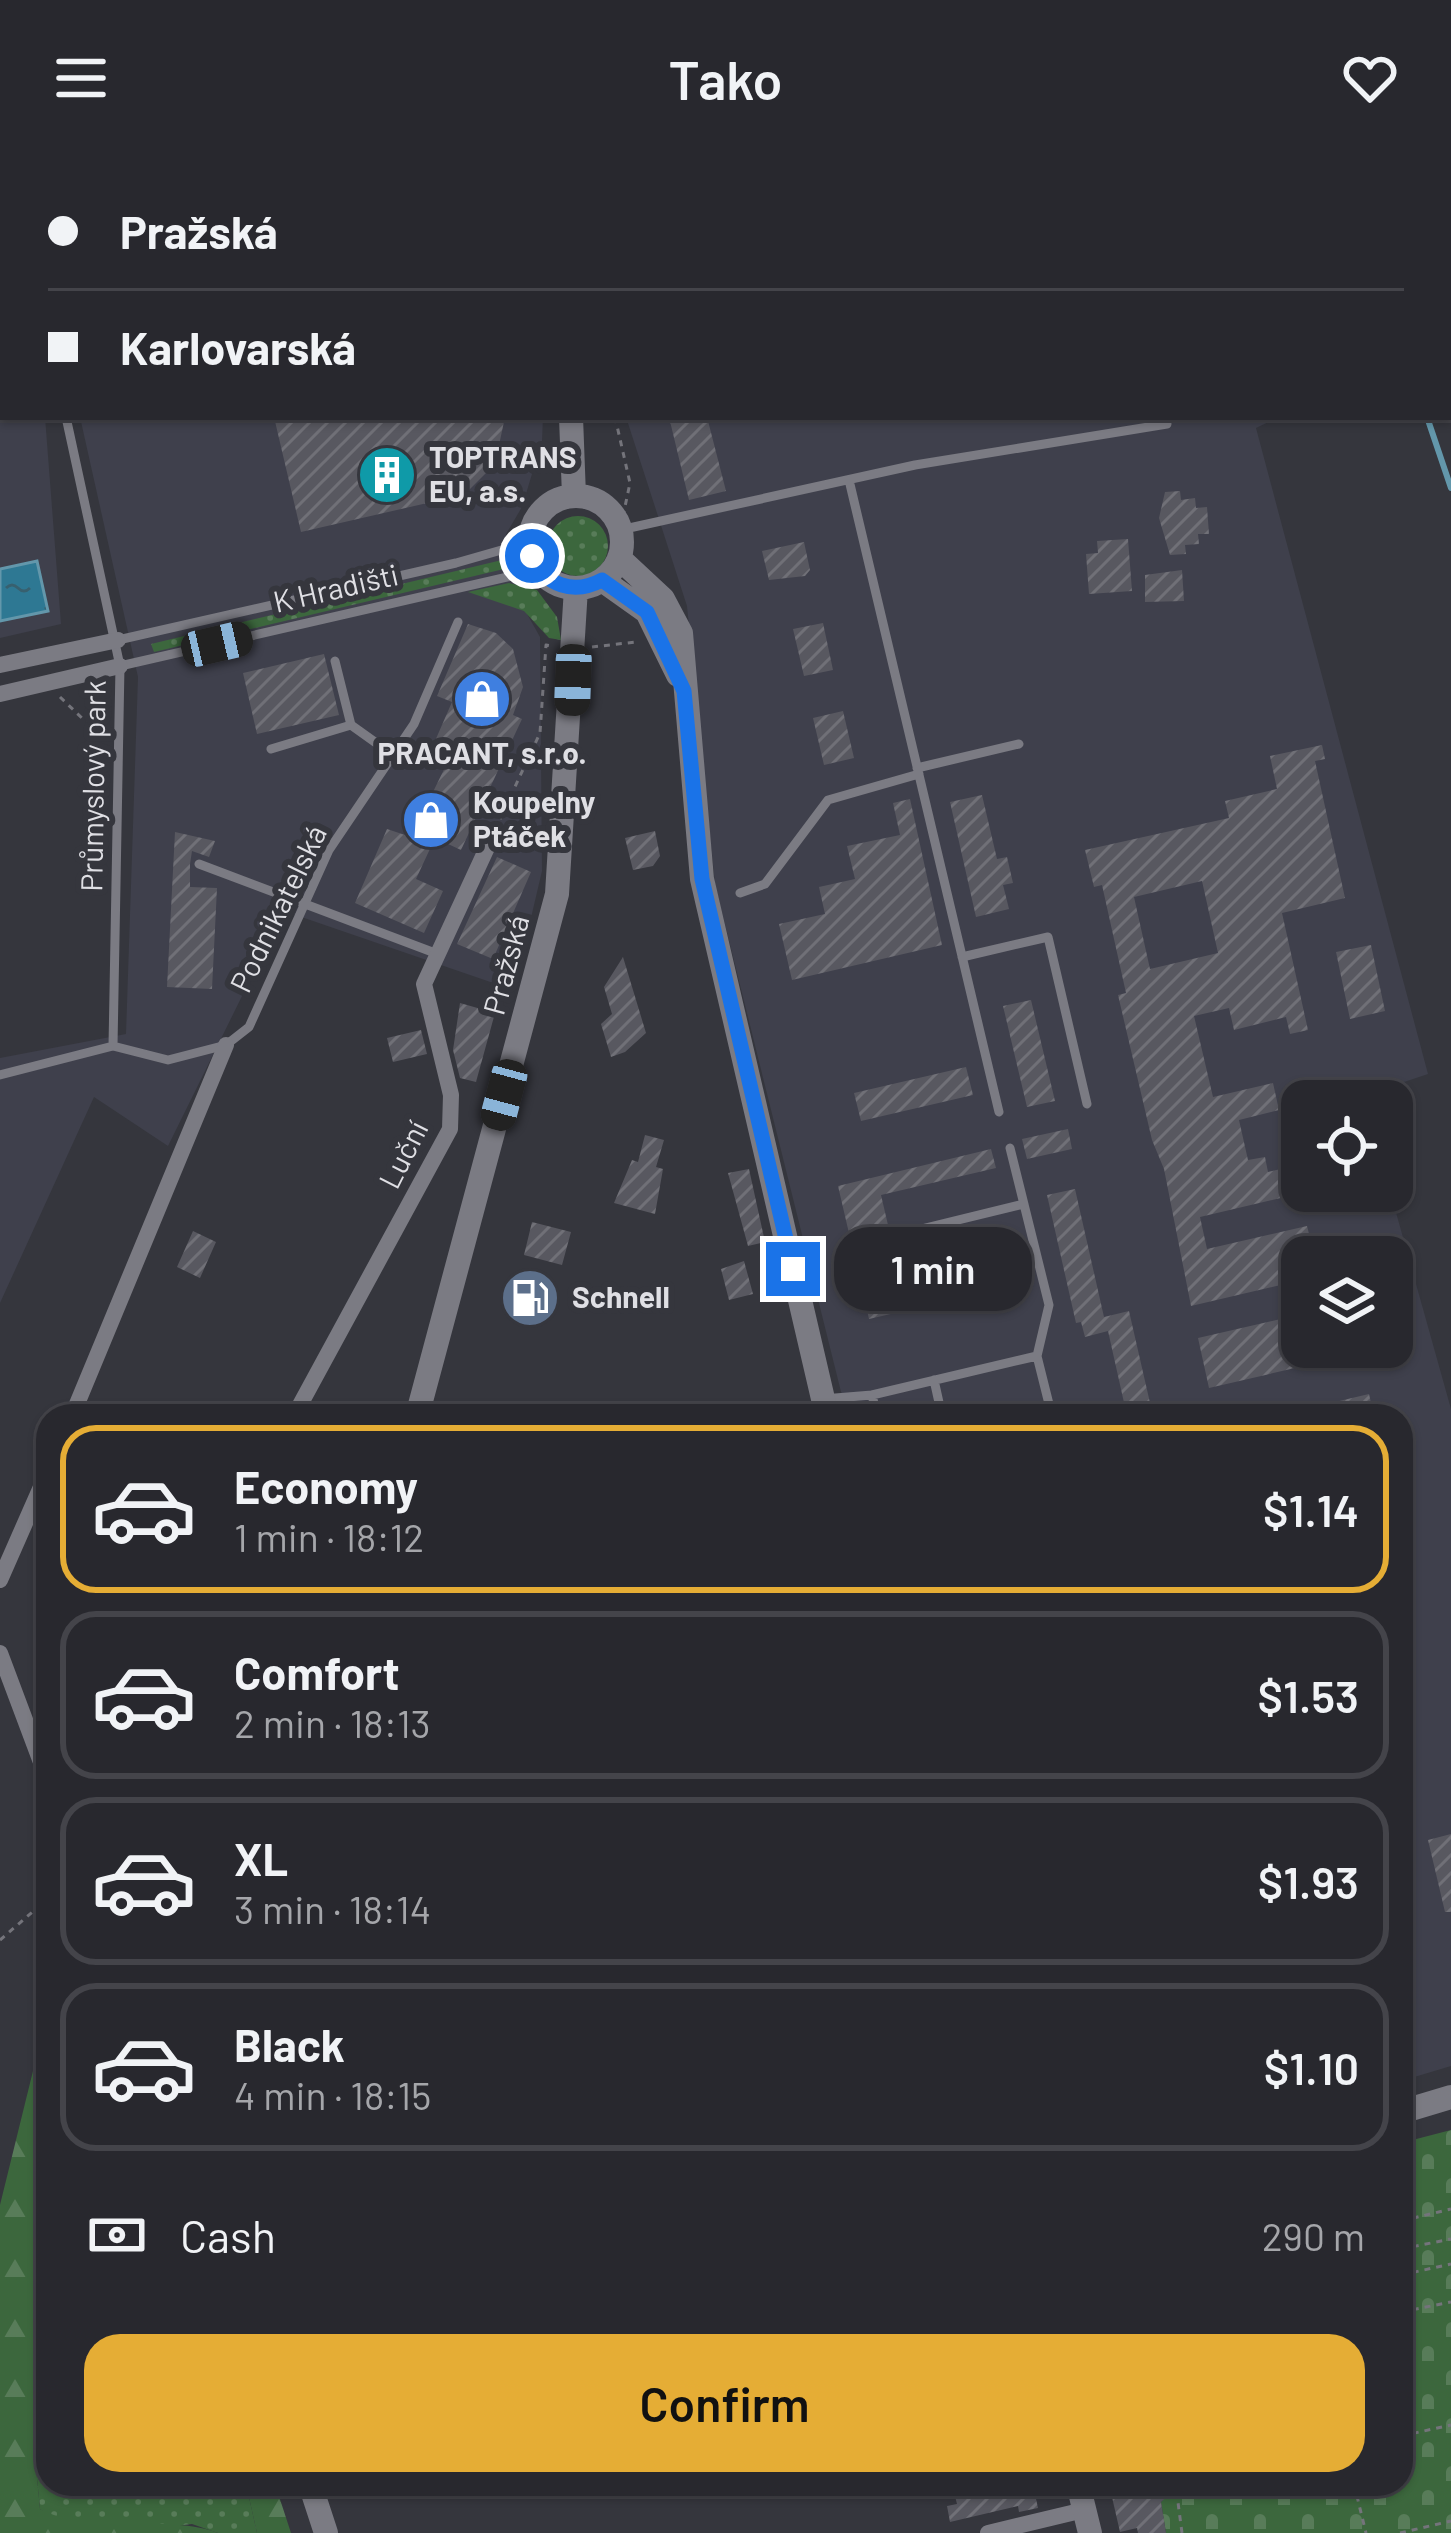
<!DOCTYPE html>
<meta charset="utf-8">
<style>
body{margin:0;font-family:Barlow,sans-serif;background:#34343a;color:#f1f3f6;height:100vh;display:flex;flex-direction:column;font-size:45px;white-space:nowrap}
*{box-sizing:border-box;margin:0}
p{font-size:39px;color:#a5a6aa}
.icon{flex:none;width:66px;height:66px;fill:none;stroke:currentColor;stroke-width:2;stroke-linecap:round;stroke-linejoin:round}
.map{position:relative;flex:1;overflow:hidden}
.drawer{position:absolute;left:36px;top:1248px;width:1377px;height:1092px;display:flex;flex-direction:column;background:#28282e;border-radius:36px;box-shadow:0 3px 9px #0004,0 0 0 3px #44444a}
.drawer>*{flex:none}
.hud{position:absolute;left:0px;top:0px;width:1452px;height:264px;box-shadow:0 3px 9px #0004,0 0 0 3px #44444a;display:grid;align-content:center;height:264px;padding:0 48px;background:#28282e}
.fabs{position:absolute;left:1281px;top:924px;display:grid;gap:24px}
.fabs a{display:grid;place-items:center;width:132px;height:132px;border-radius:24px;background:#28282e;box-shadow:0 3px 9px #0004,0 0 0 3px #44444a;font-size:60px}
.end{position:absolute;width:54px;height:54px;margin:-27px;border:15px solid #1a73e8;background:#fff;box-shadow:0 0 0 6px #fff}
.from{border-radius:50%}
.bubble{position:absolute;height:84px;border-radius:36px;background:#28282e;box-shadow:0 3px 9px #0004,0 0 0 3px #44444a;font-size:39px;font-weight:600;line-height:84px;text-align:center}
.car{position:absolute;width:36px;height:72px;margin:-36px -18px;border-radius:15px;box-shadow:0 0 9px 3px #0007;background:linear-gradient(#222 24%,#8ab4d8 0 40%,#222 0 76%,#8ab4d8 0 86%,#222 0)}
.hud b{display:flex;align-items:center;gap:42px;height:114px;font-size:45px}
.hud b+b{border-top:3px solid #44444a}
.hud i{width:30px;height:30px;background:#f1f3f6}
ul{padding:21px 0 0;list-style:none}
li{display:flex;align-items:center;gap:36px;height:168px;margin:0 24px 18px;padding:0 24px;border:6px solid #44444a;border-radius:36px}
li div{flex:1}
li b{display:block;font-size:45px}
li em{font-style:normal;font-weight:600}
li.selected{border-color:#e5ad35}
li>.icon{width:108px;height:108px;stroke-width:1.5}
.pay{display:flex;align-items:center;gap:30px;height:132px;padding:0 48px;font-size:45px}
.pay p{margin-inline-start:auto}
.button{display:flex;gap:24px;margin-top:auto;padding:24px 48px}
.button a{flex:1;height:138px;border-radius:36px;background:#e5ad35;color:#111;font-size:48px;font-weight:600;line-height:138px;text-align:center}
header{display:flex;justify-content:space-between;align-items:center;height:156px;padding:0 48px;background:#28282e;font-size:54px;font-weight:600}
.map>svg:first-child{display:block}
.built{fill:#3f404c;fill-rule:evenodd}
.grass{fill:url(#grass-dots)}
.forest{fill:url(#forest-firs)}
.cemetery{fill:url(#cemetery-stones)}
.water{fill:url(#water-ripples);stroke:#6397ab;stroke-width:3}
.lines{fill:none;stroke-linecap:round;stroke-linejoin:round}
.stream{stroke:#6397ab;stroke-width:6}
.building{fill:url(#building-hatch);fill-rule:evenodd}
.path{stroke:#74747b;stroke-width:3;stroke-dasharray:6 6;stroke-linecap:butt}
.lane{stroke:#7b7b83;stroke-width:9}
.street{stroke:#7b7b83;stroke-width:16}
.secondary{stroke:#7b7b83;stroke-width:24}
.route{stroke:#1a73e8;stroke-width:15}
.labels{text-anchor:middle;stroke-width:12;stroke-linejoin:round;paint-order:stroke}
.poi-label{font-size:30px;font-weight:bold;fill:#dfdfe4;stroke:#35363d;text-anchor:start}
.street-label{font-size:30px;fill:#dfdfe4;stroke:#35363d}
</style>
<header><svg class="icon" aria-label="menu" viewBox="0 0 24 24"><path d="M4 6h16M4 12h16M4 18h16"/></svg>Tako<svg class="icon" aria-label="heart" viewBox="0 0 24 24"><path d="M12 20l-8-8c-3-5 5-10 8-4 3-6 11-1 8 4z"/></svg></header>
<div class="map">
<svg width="1451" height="2377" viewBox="0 0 1451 2377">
<defs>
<pattern id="grass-dots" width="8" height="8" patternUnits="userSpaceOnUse" patternTransform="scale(3)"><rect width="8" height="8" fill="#3c673d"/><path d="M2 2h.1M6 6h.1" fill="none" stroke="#587c59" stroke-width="1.8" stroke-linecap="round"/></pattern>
<pattern id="forest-firs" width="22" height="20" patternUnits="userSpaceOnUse" patternTransform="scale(3)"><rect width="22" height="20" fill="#3c673d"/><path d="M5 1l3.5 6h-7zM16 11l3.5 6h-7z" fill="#587c59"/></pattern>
<pattern id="cemetery-stones" width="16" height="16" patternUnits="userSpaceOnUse" patternTransform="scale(3)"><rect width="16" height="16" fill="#3c673d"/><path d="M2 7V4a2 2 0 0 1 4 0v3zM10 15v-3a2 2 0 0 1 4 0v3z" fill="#587c59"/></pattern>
<pattern id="water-ripples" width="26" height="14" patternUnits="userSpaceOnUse" patternTransform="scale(3)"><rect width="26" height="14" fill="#2e7893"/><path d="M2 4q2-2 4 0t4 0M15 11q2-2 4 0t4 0" fill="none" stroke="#37606f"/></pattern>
<pattern id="building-hatch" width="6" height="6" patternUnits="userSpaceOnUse" patternTransform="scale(3)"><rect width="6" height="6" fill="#585860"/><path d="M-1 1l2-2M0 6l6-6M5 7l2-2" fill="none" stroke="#707077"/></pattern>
</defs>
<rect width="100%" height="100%" fill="#35363d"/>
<!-- built -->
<path class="built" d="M0,0L23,3H3V261H45L61,468L0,482Z
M560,0H1311V3H561Z
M80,261H543L542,285L522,351L506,378L522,449L540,481L542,715L514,834L284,755L168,990L94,941L0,1147V902L126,878L138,521Z
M626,261H1279L1256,272L1428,918L1365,939L1366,945H1302V1035H1390L1451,1253V1910L1401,1925V1260H847L715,728L687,450ZM1302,1101H1392V1191H1302Z"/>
<!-- grass -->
<path class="grass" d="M548 390a30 30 0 1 1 60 0a30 30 0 1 1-60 0Z
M502,404L504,413L154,496L151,488Z
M509,427L537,434L557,461L561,484L549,482L524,455L468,436Z
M48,2271V2328H246L257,2377H218L192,2368L124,2376L55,2364L40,2353L36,2312Z"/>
<!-- forest -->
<path class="forest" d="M44,1897L48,2271L36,2312L40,2353C83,2377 170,2358 218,2377H0V2049L33,1915Z
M246,2328H275L291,2377H257Z"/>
<!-- cemetery -->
<path class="cemetery" d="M1451,1974V2377H1166L1161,2346L1169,2338L1160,2328H1401V1987Z"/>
<!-- water -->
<path class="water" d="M37,405L48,455L0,465V413Z"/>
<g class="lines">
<!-- stream -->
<path class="stream" d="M1338,0L1339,3
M1427,261L1451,332"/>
</g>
<!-- building -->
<path class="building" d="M274,261H505L495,308L458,345L438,352L436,345L301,376Z
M669,261H707L726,335L689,344Z
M1180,335L1181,344L1195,342L1196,352L1207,351L1209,378H1198L1199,388L1185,389L1186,398L1170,399L1159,362L1165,336Z
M1128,383L1132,435L1089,438L1086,398L1098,397L1097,385Z
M804,386L810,414L805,420L769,424L762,395Z
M1182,414L1184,445L1145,446V419Z
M823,467L833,514L804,520L793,473Z
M468,468L496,477L513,493L523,531L513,559L522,563L461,694L435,682L416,723L443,735L424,777L355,747L387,673L411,681L454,593L435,585L452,546L437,540Z
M324,498L339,559L257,578L243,517Z
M843,555L854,602L824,609L813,562Z
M1322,589L1325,603L1315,605L1345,742L1282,757L1308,874L1290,878L1286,861L1234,874L1229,852L1194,860L1213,941L1273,927L1279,954L1239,964L1248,1004L1265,1001L1268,1016L1302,1008V1037L1200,1061L1207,1093L1307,1070L1315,1101H1302V1124L1191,1150L1164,1013L1152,984L1118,839L1126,837L1102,729L1094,731L1085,694L1229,662L1225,645L1277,633L1270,600ZM1202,725L1218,797L1150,813L1134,741Z
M982,639L997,703L1007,701L1013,727L1003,729L1009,753L976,761L950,646Z
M910,643L942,789L792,824L779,768L825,758L819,731L855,723L847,690L900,679L893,647Z
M655,675L660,700L653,710L633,714L625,682Z
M175,676L215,685L209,701L192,695L190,708V731L217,732L212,833L167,831Z
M497,701L531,716L493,803L457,788Z
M1371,789L1385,855L1350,863L1336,796Z
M623,801L646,877L625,896L611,901L601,868L612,858L604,831Z
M1031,844L1055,945L1027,951L1003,850Z
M460,847L495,857L476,926L460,922L453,894Z
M421,874L427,898L393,906L387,882Z
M966,911L973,939L861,965L854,937Z
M1068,973L1072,993L1027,1003L1022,983Z
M645,979L664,984L656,1011L663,1013L655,1058L614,1047L632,1004L638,1006Z
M991,993L996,1012L881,1039L895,1099L936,1089L938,1099L1013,1081L1018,1104L916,1127L921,1151L869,1163L838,1030Z
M749,1013L765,1086L748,1090L728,1017Z
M1075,1033L1104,1161L1129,1155L1153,1260H1127L1108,1175L1085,1181L1081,1166L1076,1167L1047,1039Z
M532,1066L571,1076L562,1109L524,1099Z
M193,1075L216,1086L200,1122L177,1111Z
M744,1105L753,1138L729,1144L721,1113Z
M1302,1158V1191H1360V1197L1209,1232L1198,1182Z
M1369,1238L1374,1260H1302L1301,1254Z
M1451,1678V1756H1445L1428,1684Z
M1109,2328L1167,2331L1169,2339L1161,2346L1166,2377H1138L1137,2372L1120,2376Z
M1033,2329L1038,2352L1019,2356L1018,2350L950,2366L947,2350L957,2348L955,2340L977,2335L979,2343Z"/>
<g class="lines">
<!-- path -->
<path class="path" d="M615,261L630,327L623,360
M592,491L636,486
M60,541L84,564L106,568
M500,663L540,577L546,489L552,490
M0,1784L44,1746L40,1714L48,1690
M1401,2065L1451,2053
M1401,2093L1451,2083
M1401,2119L1451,2108
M1401,2156L1451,2146
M1401,2280L1451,2269
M1354,2328L1366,2377
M1182,2377L1176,2331L1191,2328
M1400,2377L1451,2365"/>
<!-- lane -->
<path class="lane" d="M5,0V3
M0,59H3
M66,261L120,510L113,890
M849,324L999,956
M620,374L915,309L1167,268
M118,484L456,407L505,393L530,379
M335,505L351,569L393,599
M120,510L512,420L543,419
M271,593L351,569
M917,612L1019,588
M199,708L435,797
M740,737L765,728L828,644L919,618
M962,801L1048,781L1087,948
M0,919L113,890L168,904L226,889L249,871L329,694L414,568L458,466
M1010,992L1049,1149L1037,1200
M913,1075L1024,1048
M934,1224L942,1260
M872,1239L877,1260
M823,1243L872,1239L1037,1200L1052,1260"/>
<!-- street -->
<path class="street" d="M0,509L118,484
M0,538L120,510
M72,1260L226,889
M294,1260L450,973L451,939L424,828L492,681
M0,1424L48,1315
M0,1497L48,1625
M988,2377L1084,2354"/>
<!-- secondary -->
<path class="secondary" d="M534,0L535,3
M571,261L574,340
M530 386a46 46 0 1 1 92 0a46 46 0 1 1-92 0Z
M619,402L663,443L681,477L702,723L827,1260
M602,424L647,456L678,519
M417,1260L557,738L576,432
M1401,1956L1451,1941
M310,2328L326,2377
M1078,2328L1090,2377"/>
</g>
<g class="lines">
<!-- route -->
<path class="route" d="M532,400C545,430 574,439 602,424L647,456L684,535L702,723L793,1113"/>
</g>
<!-- icons -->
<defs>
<g id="building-disc" transform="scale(3)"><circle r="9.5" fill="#0f9aa8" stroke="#35363d"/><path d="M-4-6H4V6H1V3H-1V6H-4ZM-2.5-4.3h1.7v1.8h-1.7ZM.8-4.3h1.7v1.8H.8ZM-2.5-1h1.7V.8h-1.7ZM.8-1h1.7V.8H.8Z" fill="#fff"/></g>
<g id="shop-disc" transform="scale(3)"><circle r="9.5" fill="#3f7fe0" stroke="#35363d"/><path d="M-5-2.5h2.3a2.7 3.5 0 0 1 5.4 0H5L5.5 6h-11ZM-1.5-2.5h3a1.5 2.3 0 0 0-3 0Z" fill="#fff"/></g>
<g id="fuel-disc" transform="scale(3)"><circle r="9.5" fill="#5c6f8a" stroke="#35363d"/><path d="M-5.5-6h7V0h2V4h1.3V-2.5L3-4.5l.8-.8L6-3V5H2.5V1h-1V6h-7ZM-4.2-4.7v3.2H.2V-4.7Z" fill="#fff"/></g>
</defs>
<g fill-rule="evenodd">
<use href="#building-disc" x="387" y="319"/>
<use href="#shop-disc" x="482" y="543"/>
<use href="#shop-disc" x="431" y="664"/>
<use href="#fuel-disc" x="530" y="1142"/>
</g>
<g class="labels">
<!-- poi labels -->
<g class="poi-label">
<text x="429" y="312">TOPTRANS<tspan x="429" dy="34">EU, a.s.</tspan></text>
<text x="482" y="608" text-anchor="middle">PRACANT, s.r.o.</text>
<text x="473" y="657">Koupelny<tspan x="473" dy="34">Ptáček</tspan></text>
<text x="572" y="1152">Schnell</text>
</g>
<!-- street labels -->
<g class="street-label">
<text transform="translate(336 433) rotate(-13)" y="10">K Hradišti</text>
<text transform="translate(94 630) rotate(-89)" y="10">Průmyslový park</text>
<text transform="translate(279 753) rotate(-64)" y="10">Podnikatelská</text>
<text transform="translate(507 809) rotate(-75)" y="10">Pražská</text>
<text transform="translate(404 999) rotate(-63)" y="10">Luční</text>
</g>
</g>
</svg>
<div class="fabs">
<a><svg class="icon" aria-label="locate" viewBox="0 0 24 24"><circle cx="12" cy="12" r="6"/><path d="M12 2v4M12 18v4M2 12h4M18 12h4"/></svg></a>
<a><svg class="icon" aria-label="layers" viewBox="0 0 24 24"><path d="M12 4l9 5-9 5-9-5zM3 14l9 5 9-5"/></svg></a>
</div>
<i class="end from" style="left:532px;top:400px"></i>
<i class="end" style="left:793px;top:1113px"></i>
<div class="bubble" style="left:834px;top:1071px;width:198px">1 min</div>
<i class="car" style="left:217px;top:488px;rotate:77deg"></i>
<i class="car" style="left:573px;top:524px;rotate:182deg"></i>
<i class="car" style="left:504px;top:939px;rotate:195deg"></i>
<div class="hud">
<b><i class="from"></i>Pražská</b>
<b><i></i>Karlovarská</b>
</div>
<section class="drawer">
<ul>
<li class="selected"><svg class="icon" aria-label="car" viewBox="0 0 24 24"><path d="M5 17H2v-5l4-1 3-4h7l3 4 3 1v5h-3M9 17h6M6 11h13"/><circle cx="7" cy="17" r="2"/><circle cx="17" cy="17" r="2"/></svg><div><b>Economy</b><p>1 min · 18:12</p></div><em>$1.14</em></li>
<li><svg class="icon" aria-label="car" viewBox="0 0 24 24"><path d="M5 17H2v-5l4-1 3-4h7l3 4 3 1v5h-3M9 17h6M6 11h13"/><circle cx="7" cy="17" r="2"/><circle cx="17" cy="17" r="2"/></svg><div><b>Comfort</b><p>2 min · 18:13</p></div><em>$1.53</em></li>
<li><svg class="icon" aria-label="car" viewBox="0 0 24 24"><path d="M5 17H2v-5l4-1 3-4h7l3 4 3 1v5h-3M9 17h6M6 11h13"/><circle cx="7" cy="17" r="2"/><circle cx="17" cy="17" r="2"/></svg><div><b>XL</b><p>3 min · 18:14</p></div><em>$1.93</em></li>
<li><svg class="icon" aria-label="car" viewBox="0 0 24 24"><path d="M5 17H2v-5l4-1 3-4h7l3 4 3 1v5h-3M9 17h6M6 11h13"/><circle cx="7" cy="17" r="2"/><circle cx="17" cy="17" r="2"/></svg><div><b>Black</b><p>4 min · 18:15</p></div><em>$1.10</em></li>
</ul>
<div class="pay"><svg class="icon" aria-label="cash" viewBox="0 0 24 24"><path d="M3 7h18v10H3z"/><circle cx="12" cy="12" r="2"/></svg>Cash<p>290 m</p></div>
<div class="button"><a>Confirm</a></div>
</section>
</div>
